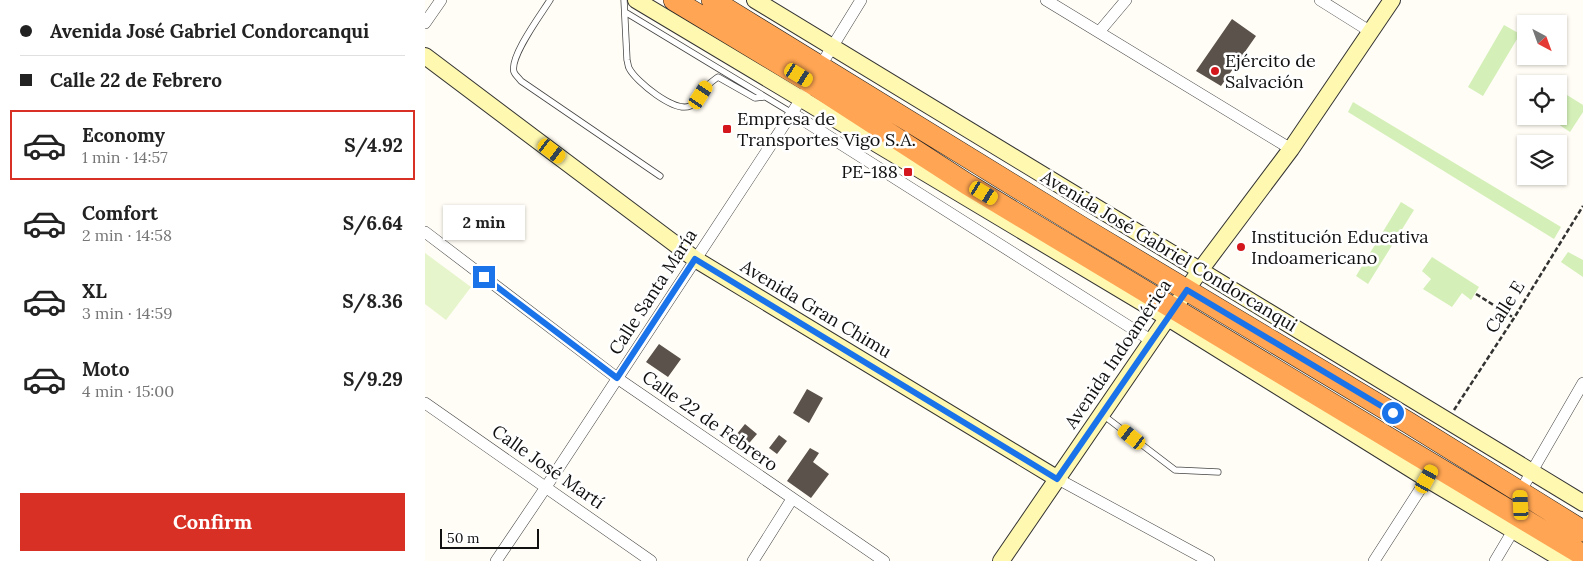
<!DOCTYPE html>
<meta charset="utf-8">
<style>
body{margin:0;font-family:Lora,serif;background:#f2f2f2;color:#222;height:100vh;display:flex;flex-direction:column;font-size:19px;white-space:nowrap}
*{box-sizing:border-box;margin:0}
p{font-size:16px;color:#767676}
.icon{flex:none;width:28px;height:28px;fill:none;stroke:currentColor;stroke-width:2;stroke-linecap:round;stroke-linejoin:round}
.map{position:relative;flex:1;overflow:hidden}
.drawer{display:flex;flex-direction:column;background:#fff;width:425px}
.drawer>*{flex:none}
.banner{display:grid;align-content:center;height:110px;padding:0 20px;background:#fff}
.needle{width:32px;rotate:139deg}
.controls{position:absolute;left:1092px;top:15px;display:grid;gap:10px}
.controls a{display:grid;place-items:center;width:50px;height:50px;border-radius:0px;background:#fff;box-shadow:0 1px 4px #0004;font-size:25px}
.scale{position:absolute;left:15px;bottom:12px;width:99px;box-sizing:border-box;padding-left:5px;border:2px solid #111;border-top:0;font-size:14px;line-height:18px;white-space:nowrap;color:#111;-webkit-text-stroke:4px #fff;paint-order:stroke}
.end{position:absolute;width:22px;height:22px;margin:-11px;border:6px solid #1a73e8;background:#fff;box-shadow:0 0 0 2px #fff}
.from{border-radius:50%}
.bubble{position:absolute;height:35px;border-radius:0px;background:#fff;box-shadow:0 1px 4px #0004;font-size:16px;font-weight:700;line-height:35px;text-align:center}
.car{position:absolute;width:15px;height:30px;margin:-15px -8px;border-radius:6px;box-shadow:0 0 4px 1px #0007;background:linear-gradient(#f5c518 24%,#345 0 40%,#f5c518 0 76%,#345 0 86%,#f5c518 0)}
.banner b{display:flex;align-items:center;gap:18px;height:48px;font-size:19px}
.banner b+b{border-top:1px solid #e0e0e0}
.banner i{width:12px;height:12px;background:#222}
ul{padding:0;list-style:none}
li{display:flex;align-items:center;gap:15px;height:70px;margin:0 10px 8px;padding:0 10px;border:2px solid transparent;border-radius:0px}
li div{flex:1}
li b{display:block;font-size:19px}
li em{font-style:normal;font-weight:700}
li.current{border-color:#d93025}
li>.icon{width:45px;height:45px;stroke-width:1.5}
.cta{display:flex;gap:10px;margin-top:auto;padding:10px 20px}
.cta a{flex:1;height:58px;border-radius:0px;background:#d93025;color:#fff;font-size:20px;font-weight:700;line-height:58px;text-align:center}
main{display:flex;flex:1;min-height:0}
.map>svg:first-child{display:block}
.green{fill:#d4efb8}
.pitch{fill:#e6f5cb}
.building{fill:#5b524c}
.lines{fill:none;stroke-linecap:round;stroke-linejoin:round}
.lane-casing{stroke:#444;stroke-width:7}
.street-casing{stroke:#444;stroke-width:12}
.secondary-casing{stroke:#333;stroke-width:18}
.highway-casing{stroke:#222;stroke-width:22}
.path{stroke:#333;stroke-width:2.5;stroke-dasharray:5 2.5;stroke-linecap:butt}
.lane{stroke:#fff;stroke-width:5.5}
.street{stroke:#fff;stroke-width:11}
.secondary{stroke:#fff8b0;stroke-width:16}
.highway{stroke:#ffa553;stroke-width:21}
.route{stroke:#1a73e8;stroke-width:6}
.poi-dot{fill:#d3171c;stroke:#fff;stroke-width:2}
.labels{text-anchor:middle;stroke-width:5;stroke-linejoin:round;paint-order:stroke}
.poi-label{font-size:18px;fill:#111;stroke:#fff;text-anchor:start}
.street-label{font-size:18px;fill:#111;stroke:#fff}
</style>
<main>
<section class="drawer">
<div class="banner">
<b><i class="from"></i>Avenida José Gabriel Condorcanqui</b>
<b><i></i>Calle 22 de Febrero</b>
</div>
<ul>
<li class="current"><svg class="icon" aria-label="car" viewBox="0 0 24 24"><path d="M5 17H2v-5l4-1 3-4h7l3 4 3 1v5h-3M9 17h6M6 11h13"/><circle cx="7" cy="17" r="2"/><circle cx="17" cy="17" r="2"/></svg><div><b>Economy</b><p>1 min · 14:57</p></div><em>S/4.92</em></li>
<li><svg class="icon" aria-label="car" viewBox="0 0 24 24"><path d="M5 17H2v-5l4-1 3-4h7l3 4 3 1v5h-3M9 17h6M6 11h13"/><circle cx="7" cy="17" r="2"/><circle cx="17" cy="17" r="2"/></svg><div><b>Comfort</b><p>2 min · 14:58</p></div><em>S/6.64</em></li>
<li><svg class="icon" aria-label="car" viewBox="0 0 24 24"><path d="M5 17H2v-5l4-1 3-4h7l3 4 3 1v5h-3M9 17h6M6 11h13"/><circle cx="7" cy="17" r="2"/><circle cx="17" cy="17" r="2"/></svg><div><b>XL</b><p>3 min · 14:59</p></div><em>S/8.36</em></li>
<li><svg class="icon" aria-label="car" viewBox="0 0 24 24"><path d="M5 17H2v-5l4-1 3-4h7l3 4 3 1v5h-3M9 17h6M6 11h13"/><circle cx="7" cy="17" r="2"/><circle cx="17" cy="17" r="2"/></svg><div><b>Moto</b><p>4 min · 15:00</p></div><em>S/9.29</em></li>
</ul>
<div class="cta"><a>Confirm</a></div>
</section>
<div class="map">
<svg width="1158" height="561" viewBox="0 0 1158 561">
<rect width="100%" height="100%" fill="#fffdf5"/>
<!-- green -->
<path class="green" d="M1079,25L1095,34L1058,96L1043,87Z
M1134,90L1158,105V112L1145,132L1121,116H1134Z
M928,102L1136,227L1129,239L923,112Z
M976,202L989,210L943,284L931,276Z
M1143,252L1158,260V277L1136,262Z
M1007,257L1054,287L1046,300L1037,293L1027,307L998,289L1006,279L997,271Z"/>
<!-- pitch -->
<path class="pitch" d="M0,253L46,287L21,320L0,304Z"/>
<!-- building -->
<path class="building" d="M807,19L831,36L796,86L771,71Z
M234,344L256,359L243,377L221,362Z
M382,389L398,398L384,423L368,413Z
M320,424L332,434L319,449L307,440Z
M354,435L362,441L352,454L344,448Z
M385,448L394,453L388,462L404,474L386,498L362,481Z"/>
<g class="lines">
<!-- lane casing -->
<g class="lane-casing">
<path id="lane" d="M125,0C117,13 84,57 89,72C90,75 94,78 96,81L235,176
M199,0L202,60C203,63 203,66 204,68C211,82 250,113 265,106C274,102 278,91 283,85C286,82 289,80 293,77L330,98L339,97
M200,12L367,113
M678,415L750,470L793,472"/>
</g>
<!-- street casing -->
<g class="street-casing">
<path id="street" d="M621,0L866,149
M895,0L946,32
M0,23L16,0
M674,32L701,0
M393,70L436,0
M367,113L727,341
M0,232L192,378L459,561
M0,403L226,561
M633,479L784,561
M1095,496V492L1158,383
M71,561L121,487L380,93
M328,561L367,499
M949,561L1005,474
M1070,561L1092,524"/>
</g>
<!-- secondary casing -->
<g class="secondary-casing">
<path id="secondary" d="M211,0L743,318L1002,479L1140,561
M330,0L1158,503
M0,56L270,259L633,479
M576,561L776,269L866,149L967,0"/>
</g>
<!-- highway casing -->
<g class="highway-casing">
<path id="highway" d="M249,0L386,83L542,184L1158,555
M287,0L658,228L984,423L1158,531"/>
</g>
<!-- path -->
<path class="path" d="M1051,294L1089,318
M1029,410L1089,318L1158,206"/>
<!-- lane -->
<use href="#lane" class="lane"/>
<!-- street -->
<use href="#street" class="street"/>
<!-- secondary -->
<use href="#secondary" class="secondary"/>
<!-- highway -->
<use href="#highway" class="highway"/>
</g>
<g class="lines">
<!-- route -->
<path class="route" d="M59,277L192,378L270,259L632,479L762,290L968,413"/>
</g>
<!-- markers -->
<g class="poi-dot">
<circle cx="790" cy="71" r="5"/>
<rect x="297" y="124" width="10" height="10" rx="2.5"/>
<rect x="478" y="167" width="10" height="10" rx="2.5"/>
<circle cx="816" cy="247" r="5"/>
</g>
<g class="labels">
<!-- poi labels -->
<g class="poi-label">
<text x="800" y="67">Ejército de<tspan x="800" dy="21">Salvación</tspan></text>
<text x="312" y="125">Empresa de<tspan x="312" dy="21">Transportes Vigo S.A.</tspan></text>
<text x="473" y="178" text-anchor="end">PE-188</text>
<text x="826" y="243">Institución Educativa<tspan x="826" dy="21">Indoamericano</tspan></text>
</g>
<!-- street labels -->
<g class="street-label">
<text transform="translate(744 251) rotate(31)" y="6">Avenida José Gabriel Condorcanqui</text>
<text transform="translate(228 292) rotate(-57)" y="6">Calle Santa María</text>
<text transform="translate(1080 307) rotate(-58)" y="6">Calle E</text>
<text transform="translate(391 309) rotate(31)" y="6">Avenida Gran Chimu</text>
<text transform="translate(693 354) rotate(-56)" y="6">Avenida Indoamérica</text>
<text transform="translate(285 421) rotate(35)" y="6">Calle 22 de Febrero</text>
<text transform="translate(123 467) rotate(35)" y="6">Calle José Martí</text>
</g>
</g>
</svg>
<div class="controls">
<a><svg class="needle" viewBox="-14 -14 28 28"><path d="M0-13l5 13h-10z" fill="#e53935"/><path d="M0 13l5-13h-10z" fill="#767676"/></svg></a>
<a><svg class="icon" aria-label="locate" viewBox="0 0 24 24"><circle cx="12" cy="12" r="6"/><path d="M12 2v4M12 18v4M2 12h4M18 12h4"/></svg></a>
<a><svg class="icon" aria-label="layers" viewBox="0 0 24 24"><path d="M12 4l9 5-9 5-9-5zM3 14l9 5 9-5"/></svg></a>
</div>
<div class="scale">50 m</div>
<i class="end from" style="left:968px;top:413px"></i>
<i class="end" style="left:59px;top:277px"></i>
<div class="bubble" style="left:18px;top:205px;width:82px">2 min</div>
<i class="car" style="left:374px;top:75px;rotate:121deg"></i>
<i class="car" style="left:276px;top:95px;rotate:33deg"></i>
<i class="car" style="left:127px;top:151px;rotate:127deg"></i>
<i class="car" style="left:559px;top:193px;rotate:121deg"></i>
<i class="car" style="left:707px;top:437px;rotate:308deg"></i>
<i class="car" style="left:1002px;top:479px;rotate:29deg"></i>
<i class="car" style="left:1096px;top:505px;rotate:357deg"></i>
</div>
</main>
